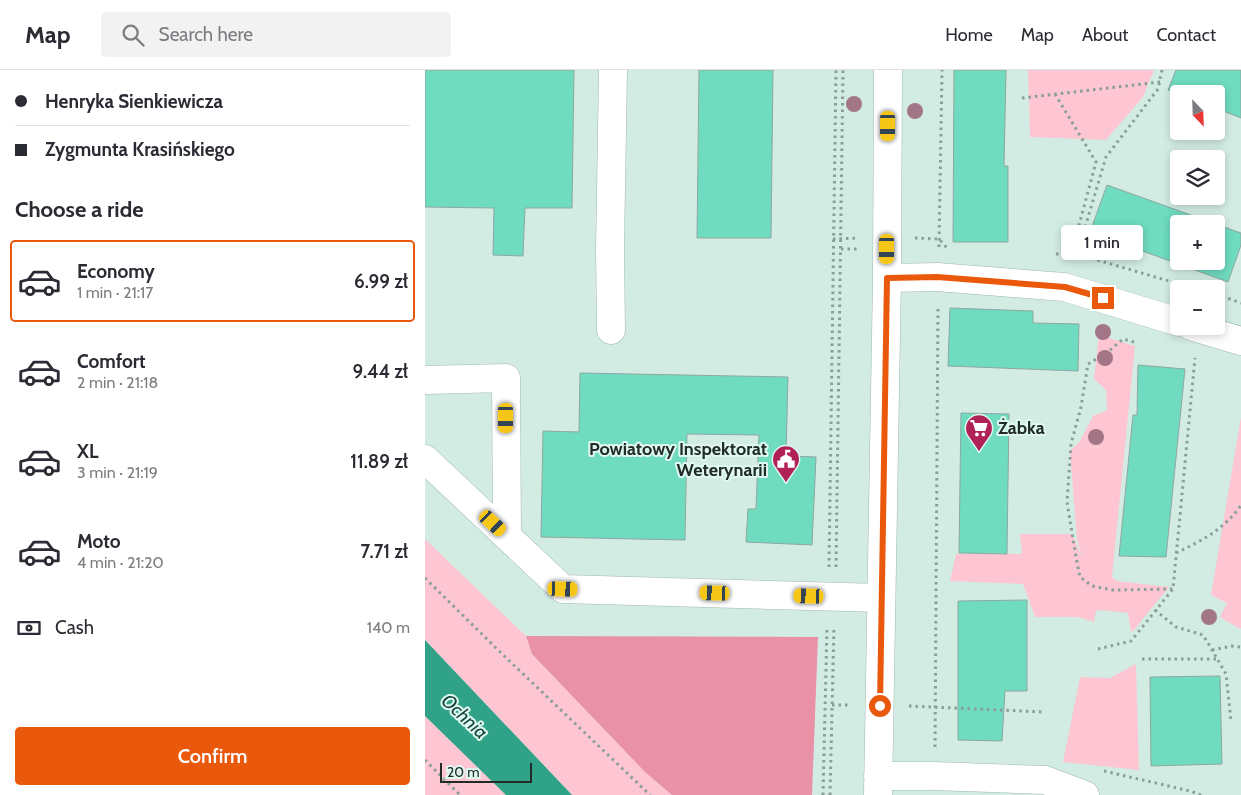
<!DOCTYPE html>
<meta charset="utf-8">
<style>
body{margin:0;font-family:Cabin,sans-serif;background:#f2f2f3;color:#2b2b33;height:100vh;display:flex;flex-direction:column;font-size:19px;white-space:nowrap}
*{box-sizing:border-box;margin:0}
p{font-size:16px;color:#7c7c81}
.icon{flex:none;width:28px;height:28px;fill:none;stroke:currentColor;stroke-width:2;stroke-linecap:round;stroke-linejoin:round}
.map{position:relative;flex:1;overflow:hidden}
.sheet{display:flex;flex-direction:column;background:#fff;width:425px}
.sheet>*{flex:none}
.banner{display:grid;align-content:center;height:110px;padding:0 15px;background:#fff}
.needle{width:32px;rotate:157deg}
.controls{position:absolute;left:745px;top:15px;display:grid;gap:10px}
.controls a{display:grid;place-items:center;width:55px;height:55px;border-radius:5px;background:#fff;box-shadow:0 2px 8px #0003;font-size:25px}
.scale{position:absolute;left:15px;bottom:12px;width:92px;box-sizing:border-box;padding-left:5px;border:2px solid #212b28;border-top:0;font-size:14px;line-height:18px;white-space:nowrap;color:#212b28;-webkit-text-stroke:4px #dff9f1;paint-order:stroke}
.end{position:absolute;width:22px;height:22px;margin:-11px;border:6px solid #ea580c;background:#fff;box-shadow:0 0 0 2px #fff}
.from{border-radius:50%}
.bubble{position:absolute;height:35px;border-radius:5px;background:#fff;box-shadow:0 2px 8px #0003;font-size:16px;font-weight:600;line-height:35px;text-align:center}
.car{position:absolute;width:15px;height:30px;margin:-15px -8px;border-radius:6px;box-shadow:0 0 4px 1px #0007;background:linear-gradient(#f5c518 24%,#345 0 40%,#f5c518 0 76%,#345 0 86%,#f5c518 0)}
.banner b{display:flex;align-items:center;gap:18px;height:48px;font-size:19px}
.banner b+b{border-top:1px solid #e1e1e2}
.banner i{width:12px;height:12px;background:#2b2b33}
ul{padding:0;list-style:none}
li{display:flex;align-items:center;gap:15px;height:82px;margin:0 10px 8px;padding:0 5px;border:2px solid transparent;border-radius:5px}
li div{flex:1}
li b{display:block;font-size:19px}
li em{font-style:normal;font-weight:600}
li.current{border-color:#ea580c}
li>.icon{width:45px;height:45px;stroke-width:1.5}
h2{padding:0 15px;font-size:22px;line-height:60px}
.pay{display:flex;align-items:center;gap:12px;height:55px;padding:0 15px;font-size:19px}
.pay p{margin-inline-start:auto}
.button{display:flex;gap:10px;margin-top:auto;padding:10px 15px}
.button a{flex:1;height:58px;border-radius:5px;background:#ea580c;color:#fff;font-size:20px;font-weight:600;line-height:58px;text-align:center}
header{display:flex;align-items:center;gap:30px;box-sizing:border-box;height:70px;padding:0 25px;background:#fff;border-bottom:1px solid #e1e1e2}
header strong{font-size:24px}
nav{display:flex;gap:28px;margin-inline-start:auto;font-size:18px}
.search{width:350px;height:45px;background:#f2f2f3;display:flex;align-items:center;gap:12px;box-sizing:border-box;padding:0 18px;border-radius:5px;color:#7c7c81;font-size:19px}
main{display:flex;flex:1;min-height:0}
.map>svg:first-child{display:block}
.green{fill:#fdc6d2}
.forest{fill:#e991a7}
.water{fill:#2fa288}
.building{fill:#6fdbbf;stroke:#8fa7a0;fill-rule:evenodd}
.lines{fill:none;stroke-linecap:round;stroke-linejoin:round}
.minor-casing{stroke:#9fb8b0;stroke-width:29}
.path{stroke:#8a9d97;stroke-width:3;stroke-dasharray:2.5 4;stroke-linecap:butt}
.minor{stroke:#fff;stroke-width:28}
.tree{fill:#a27587}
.route{stroke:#ea580c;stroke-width:6}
.labels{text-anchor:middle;stroke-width:4;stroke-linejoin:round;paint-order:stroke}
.poi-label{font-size:18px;font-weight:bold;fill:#212b28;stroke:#dff9f1;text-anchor:start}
.water-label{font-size:19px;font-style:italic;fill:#134338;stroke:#dff9f1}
</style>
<header>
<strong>Map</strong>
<div class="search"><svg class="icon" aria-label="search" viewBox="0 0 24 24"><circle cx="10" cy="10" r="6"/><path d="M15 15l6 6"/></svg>Search here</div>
<nav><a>Home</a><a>Map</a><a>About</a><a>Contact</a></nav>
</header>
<main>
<section class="sheet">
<div class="banner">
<b><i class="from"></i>Henryka Sienkiewicza</b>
<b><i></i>Zygmunta Krasińskiego</b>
</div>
<h2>Choose a ride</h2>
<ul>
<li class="current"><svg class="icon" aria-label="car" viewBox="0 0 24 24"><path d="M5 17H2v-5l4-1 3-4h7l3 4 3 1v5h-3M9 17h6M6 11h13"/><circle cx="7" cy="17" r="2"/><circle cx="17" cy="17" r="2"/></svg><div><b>Economy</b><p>1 min · 21:17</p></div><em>6.99 zł</em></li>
<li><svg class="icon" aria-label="car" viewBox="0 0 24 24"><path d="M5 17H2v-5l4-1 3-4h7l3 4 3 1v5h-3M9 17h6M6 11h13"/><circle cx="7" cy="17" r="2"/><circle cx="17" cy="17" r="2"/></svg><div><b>Comfort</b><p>2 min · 21:18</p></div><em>9.44 zł</em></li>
<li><svg class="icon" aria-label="car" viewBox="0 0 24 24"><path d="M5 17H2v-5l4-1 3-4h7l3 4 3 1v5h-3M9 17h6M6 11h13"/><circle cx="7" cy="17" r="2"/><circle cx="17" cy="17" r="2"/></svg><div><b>XL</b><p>3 min · 21:19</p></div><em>11.89 zł</em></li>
<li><svg class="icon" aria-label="car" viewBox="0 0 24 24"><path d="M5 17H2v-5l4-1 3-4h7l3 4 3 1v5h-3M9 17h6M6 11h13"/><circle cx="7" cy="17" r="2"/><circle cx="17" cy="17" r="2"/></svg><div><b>Moto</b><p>4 min · 21:20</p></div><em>7.71 zł</em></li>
</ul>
<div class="pay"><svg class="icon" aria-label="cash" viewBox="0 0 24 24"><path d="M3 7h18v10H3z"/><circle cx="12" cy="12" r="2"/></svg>Cash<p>140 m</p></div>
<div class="button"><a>Confirm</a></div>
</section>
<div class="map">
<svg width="816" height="725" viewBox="0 0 816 725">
<rect width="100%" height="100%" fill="#d2ece4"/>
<!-- green -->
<path class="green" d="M603,0H729L718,27L681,70L605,67Z
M674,265L710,276L687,507L692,511L744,517L708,561L706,562L703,543L674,540L671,541L669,552L652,547H610L598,514L525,511L531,484H597L595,464H647L657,487L652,470L645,381L655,371L668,346L682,340L681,320L669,309Z
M816,347V558L815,559L795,547L802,533L786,525Z
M0,469L101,566L107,584L221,703L247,725H147L0,570Z
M711,594L714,700L638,692L655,607L685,608Z
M0,646L77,721L81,725H0Z"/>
<!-- forest -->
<path class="forest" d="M101,566L393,567L387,725H247L221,703L107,584Z"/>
<!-- water -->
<path class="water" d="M0,570L147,725H148H81L0,646Z"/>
<!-- building -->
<path class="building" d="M0,0H149L147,138H100L98,186L68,185L69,138L0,137Z
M274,0H348L346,168H272Z
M529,0H581L579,96H583V172H528Z
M751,0H816V48L791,38V24H754L743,20Z
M682,115L816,163V175L803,212L665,162ZM754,154H791V191H754Z
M525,238L608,241V253L654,254L653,301L523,296Z
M713,295L760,299L741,487L694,486L708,345H712Z
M155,303L363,307L361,386L391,387L387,475L321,472L323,439H331L334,365L262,364L260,470L116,467L118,361L154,362Z
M536,343L584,344L582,484L534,483Z
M602,530V621H580L577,671L533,670V531Z
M795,606L797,694L726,696L725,607Z"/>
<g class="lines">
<!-- minor casing -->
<g class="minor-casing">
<path id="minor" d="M462,208L512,207L639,217L754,252
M766,256L816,271
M186,260L185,179L188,0
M0,310L81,308L82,466
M0,389L138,519L456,528
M453,706H509L620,710L660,725
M453,725L462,208L463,0"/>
</g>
<!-- path -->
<path class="path" d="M737,0L733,19L681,87L652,184L771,219
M630,24L671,92L646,185
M597,28L735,12
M490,168L514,169L522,178
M408,169L434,168
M514,177L517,0
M416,179H432
M631,184H652
M791,224L816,233
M709,272L698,269L683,282L663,294L656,337L646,374L642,432L651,487L655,507L667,516L688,520L748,519
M751,483C776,471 800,459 816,435
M404,497L411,0
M411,497L418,0
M0,508L73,580L225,725
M730,540L751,557L778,565L783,573L801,604L806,651
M673,579L706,571L748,519L770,288
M787,580L807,576L816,577
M717,589H792
M407,635H426
M484,636L619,642
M510,677L513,236
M0,690L35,725
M679,701L765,721L776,725
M398,725L402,556
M405,725L409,556"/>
<!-- minor -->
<use href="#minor" class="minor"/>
</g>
<!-- trees -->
<g class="tree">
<circle cx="429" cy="34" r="8"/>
<circle cx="490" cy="41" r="8"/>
<circle cx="678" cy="262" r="8"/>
<circle cx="680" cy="288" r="8"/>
<circle cx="671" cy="367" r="8"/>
<circle cx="784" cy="547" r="8"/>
</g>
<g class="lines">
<!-- route -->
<path class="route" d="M455,636L462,208L512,207L640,217L678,228"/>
</g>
<!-- icons -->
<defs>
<g id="supermarket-pin" transform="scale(1.4375)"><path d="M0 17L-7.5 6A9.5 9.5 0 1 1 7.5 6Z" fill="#b02157" stroke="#dff9f1"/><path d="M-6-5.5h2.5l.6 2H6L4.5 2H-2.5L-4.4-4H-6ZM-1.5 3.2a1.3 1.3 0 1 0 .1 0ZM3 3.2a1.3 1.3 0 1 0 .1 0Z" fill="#fff"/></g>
<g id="civic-pin" transform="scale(1.4375)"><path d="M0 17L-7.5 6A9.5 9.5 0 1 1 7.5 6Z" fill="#b02157" stroke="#dff9f1"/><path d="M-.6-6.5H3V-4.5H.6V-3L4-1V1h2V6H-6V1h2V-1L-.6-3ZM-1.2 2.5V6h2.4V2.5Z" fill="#fff"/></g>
</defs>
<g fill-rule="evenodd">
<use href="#supermarket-pin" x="554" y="358"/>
<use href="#civic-pin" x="361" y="389"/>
</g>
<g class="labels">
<!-- poi labels -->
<g class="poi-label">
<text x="573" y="364">Żabka</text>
<text x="342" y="385" text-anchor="end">Powiatowy Inspektorat<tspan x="342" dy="21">Weterynarii</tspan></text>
</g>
<!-- water labels -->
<g class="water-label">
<text transform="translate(40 646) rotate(43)" y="7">Ochnia</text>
</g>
</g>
</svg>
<div class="controls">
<a><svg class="needle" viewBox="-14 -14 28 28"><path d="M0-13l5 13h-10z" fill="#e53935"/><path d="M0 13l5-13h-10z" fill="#7c7c81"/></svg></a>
<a><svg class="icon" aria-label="layers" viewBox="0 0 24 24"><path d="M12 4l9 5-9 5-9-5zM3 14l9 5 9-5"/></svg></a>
<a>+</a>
<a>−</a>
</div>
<div class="scale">20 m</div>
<i class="end from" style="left:455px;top:636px"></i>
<i class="end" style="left:678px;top:228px"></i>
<div class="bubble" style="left:636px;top:155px;width:82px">1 min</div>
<i class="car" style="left:463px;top:56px;rotate:180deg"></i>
<i class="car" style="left:462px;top:179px;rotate:180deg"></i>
<i class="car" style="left:81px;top:348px;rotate:180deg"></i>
<i class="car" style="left:68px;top:453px;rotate:133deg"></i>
<i class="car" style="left:138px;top:519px;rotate:92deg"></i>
<i class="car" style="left:290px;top:523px;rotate:272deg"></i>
<i class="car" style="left:384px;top:526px;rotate:272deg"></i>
</div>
</main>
